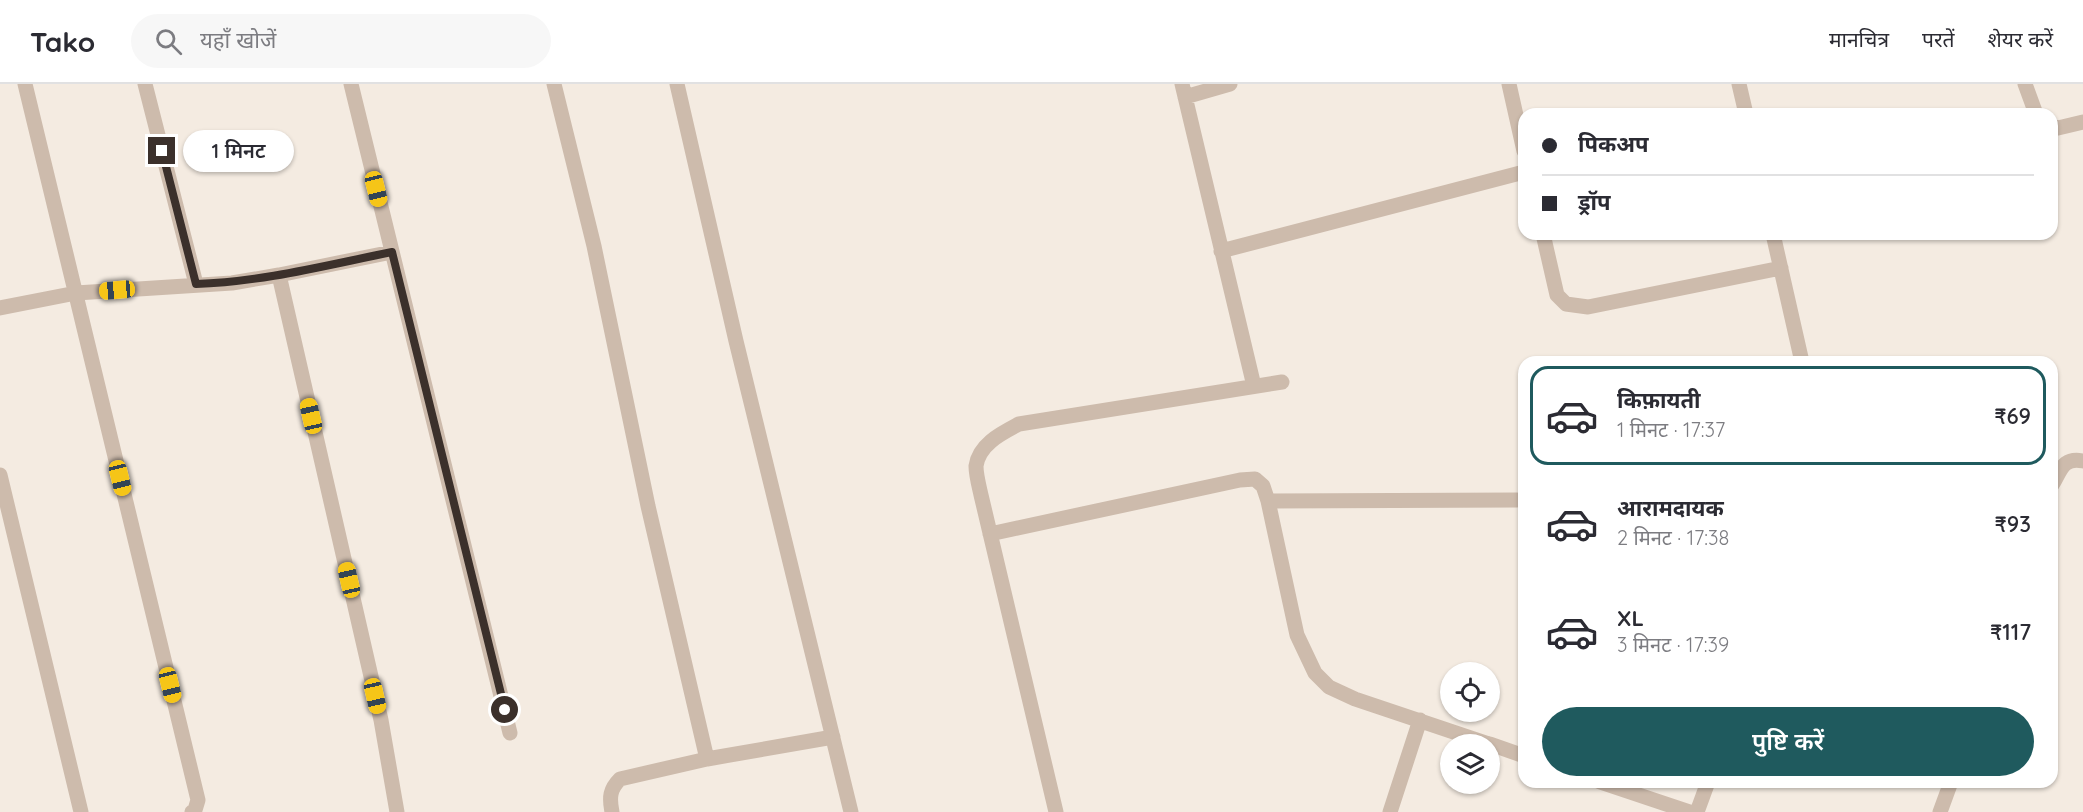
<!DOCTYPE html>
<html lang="hi">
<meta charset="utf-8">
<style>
body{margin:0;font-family:Quicksand,"Noto Sans Devanagari",sans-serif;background:#f7f7f7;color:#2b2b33;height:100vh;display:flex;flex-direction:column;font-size:22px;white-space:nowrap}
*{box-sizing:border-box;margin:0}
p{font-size:20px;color:#7c7c81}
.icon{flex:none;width:33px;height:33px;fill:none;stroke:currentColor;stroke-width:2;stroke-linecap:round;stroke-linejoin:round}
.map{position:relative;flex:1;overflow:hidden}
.details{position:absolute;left:1518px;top:272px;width:540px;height:432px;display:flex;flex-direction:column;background:#fff;border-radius:18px;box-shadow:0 2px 4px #0004}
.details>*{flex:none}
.hud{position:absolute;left:1518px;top:24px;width:540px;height:132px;border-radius:18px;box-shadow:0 2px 4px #0004;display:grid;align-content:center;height:132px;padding:0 24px;background:#fff}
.buttons{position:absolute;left:1440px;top:578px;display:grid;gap:12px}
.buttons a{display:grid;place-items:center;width:60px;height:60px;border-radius:50%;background:#fff;box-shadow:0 2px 4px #0004;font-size:30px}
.end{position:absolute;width:27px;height:27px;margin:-14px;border:8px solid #3b302b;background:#fff;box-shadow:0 0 0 3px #fff}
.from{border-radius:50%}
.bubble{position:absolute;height:42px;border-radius:21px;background:#fff;box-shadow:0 2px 4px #0004;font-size:20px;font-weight:600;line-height:42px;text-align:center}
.car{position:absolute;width:18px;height:36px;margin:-18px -9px;border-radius:8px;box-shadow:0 0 4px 2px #0007;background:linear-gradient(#f5c518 24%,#345 0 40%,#f5c518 0 76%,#345 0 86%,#f5c518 0)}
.hud b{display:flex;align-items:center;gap:21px;height:57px;font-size:22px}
.hud b+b{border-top:2px solid #e1e1e2}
.hud i{width:15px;height:15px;background:#2b2b33}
ul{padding:10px 0 0;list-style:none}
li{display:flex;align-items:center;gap:18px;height:99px;margin:0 12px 9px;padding:0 12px;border:3px solid transparent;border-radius:18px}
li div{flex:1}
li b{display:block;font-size:22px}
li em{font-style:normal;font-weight:600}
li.selected{border-color:#1f5a5e}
li>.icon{width:54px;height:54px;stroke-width:1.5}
.button{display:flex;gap:12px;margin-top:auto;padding:12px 24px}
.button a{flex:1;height:69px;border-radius:36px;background:#1f5a5e;color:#fff;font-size:24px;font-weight:600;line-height:69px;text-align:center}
header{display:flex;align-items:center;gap:36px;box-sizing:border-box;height:84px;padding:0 30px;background:#fff;border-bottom:2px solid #e1e1e2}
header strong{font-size:28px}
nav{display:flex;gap:33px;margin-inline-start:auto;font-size:21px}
.search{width:420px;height:54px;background:#f7f7f7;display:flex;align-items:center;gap:15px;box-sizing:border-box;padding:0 21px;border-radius:33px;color:#7c7c81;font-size:22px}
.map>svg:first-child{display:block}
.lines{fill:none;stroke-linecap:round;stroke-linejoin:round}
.minor{stroke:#cdbbac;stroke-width:15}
.route{stroke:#3b302b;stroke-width:8}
</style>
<header>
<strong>Tako</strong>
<div class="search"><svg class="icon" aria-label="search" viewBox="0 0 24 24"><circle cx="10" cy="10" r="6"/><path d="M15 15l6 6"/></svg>यहाँ खोजें</div>
<nav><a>मानचित्र</a><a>परतें</a><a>शेयर करें</a></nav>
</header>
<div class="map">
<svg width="2083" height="728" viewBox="0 0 2083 728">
<rect width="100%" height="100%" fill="#f4ebe1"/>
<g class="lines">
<!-- minor -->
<path class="minor" d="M25,0L198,716L195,726L192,728
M145,0L196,200
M351,0L510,649
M554,0L594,162L648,422L707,675
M677,0L736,257L851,728
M1182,0L1254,302
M1509,0L1524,67
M1739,0L1746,30
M2025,0L2036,30
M1185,13L1230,0
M2052,42L2058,44L2083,38
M1543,150L1557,211L1566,220L1588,223L1781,184
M1773,150L1802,278
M1221,167L1524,88
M279,191L381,636L397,728
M0,224L76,209L232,199L279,191L392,168
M0,391L81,728
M2052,401C2061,387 2062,373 2083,377
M1268,417L1517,416
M990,450L1240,396L1255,395L1263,402L1268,417L1297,551L1315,589L1329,603L1355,615L1489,660
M1490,660L1524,672
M1600,698L1690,728
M612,728C609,713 610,705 620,695L707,675L833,653
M1056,728L981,411C979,402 976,391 976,382C979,360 1002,349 1019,340L1282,298
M1390,728L1420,636
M1697,728L1708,698
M1940,728L1951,698"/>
</g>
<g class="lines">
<!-- route -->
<path class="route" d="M162,67L196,200C262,198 327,181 392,168L505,626"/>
</g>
</svg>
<div class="buttons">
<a><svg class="icon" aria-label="locate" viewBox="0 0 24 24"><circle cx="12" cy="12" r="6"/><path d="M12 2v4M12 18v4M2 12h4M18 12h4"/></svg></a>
<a><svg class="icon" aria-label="layers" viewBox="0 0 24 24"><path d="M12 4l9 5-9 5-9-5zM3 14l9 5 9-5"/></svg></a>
</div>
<i class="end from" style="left:505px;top:626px"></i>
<i class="end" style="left:162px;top:67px"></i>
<div class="bubble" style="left:183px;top:46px;width:111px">1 मिनट</div>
<i class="car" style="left:376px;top:105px;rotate:166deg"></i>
<i class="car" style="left:117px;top:206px;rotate:265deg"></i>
<i class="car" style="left:311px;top:332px;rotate:347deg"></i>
<i class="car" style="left:120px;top:394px;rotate:166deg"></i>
<i class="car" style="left:349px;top:496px;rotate:347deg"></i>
<i class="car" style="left:170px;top:601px;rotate:166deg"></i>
<i class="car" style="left:375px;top:612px;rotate:167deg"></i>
<div class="hud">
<b><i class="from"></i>पिकअप</b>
<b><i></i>ड्रॉप</b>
</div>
<section class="details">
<ul>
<li class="selected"><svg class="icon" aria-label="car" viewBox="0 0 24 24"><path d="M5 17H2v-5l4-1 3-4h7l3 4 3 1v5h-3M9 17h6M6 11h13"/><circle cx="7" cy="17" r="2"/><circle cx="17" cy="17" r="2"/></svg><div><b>किफ़ायती</b><p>1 मिनट · 17:37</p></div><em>₹69</em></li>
<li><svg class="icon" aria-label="car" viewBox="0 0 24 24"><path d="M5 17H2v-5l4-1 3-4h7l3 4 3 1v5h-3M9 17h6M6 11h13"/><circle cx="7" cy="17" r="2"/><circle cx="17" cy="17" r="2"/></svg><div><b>आरामदायक</b><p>2 मिनट · 17:38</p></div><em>₹93</em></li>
<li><svg class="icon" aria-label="car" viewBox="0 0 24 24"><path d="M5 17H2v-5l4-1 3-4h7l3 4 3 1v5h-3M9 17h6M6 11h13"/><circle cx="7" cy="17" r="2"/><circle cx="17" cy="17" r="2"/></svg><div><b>XL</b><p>3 मिनट · 17:39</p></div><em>₹117</em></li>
</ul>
<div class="button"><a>पुष्टि करें</a></div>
</section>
</div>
